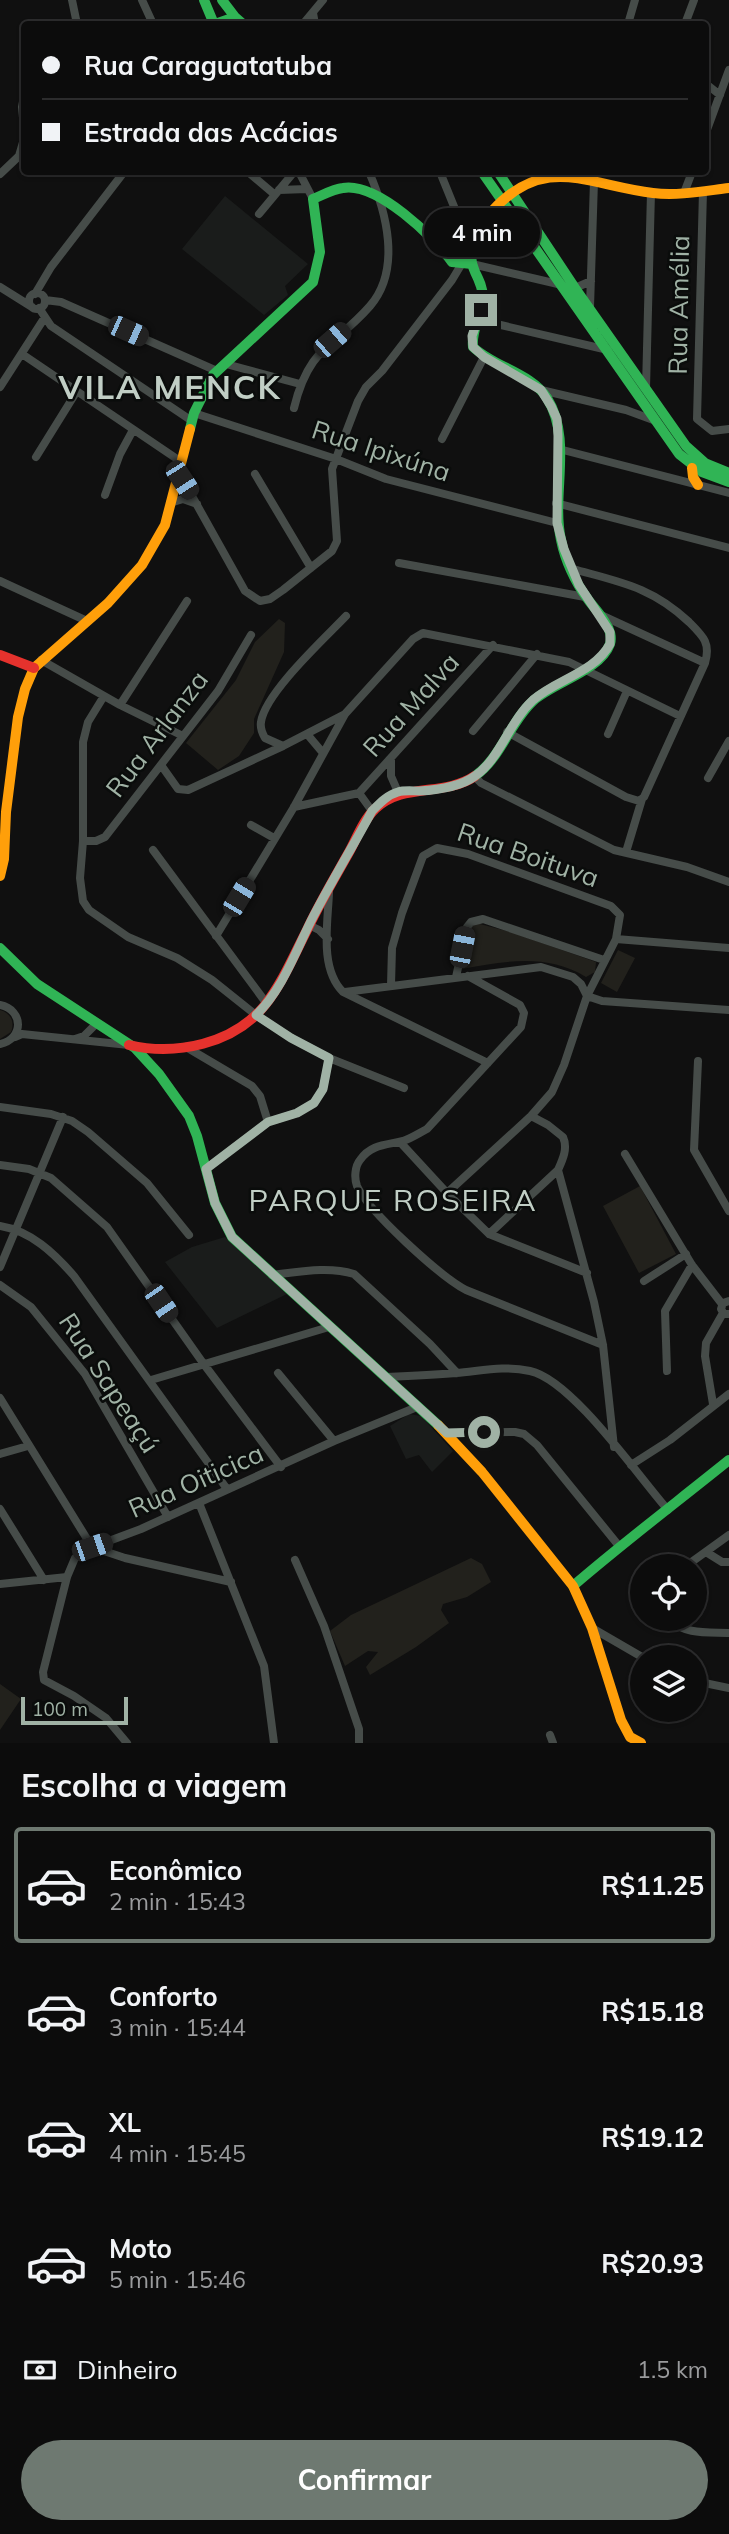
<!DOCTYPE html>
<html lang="pt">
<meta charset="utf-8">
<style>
body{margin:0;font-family:Mulish,sans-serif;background:#151515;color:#f1f3f6;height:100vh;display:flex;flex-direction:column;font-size:26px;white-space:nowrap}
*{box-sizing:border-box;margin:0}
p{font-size:23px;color:#9a9b9d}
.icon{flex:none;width:38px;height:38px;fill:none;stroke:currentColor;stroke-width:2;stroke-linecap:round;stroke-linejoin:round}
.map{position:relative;height:1743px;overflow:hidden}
.sheet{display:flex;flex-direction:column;background:#0c0c0c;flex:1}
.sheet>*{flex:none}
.hud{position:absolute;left:21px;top:21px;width:688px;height:154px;border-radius:7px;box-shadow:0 2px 5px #0004,0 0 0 2px #2c2c2d;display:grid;align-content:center;height:154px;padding:0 21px;background:#0c0c0c}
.fabs{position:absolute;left:630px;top:1554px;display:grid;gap:14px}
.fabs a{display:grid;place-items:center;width:77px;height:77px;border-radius:50%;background:#0c0c0c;box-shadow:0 2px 5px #0004,0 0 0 2px #2c2c2d;font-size:35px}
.scale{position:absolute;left:21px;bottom:18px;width:107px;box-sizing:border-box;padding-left:7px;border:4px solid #a0b2a5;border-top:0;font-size:19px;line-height:24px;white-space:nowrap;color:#a0b2a5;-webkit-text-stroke:5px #0a0c0b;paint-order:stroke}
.end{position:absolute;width:32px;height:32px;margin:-16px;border:9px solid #a0b2a5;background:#111;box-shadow:0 0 0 4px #111}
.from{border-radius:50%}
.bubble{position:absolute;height:49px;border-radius:24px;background:#0c0c0c;box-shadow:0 2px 5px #0004,0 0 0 2px #2c2c2d;font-size:23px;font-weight:700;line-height:49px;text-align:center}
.car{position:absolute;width:21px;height:42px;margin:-21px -10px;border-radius:9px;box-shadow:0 0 5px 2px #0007;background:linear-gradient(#222 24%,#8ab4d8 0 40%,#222 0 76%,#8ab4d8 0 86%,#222 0)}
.hud b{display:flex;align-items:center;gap:24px;height:66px;font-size:26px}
.hud b+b{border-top:2px solid #2c2c2d}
.hud i{width:18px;height:18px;background:#f1f3f6}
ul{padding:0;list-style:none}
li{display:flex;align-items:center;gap:21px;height:116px;margin:0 14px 10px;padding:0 7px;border:4px solid transparent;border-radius:7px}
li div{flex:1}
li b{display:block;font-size:26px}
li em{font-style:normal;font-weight:700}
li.on{border-color:#6e7971}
li>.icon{width:63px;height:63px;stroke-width:1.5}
h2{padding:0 21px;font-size:32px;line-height:84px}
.pay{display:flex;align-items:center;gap:18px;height:77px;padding:0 21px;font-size:26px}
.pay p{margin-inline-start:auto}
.action{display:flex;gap:14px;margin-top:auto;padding:14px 21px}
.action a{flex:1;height:80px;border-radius:42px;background:#6e7971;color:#fff;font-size:28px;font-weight:700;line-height:80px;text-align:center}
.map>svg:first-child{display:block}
.built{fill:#1a1c1b}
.green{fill:#22211c}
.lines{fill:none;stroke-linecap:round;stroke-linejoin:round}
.street{stroke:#464c49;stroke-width:8}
.fast{stroke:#30b455;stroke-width:10}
.slow{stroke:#ff9f0a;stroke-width:10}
.jam{stroke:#e5322d;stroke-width:10}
.route{stroke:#a0b2a5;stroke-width:9}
.labels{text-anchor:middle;stroke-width:5;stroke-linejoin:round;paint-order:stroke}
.street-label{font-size:26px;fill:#a0b2a5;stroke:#0a0c0b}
.quarter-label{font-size:30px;letter-spacing:2px;fill:#c1cec5;stroke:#0a0c0b}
.district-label{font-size:33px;font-weight:bold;letter-spacing:2px;fill:#c1cec5;stroke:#0a0c0b}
</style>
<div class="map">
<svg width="729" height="1743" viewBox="0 0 729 1743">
<rect width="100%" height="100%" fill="#101010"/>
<!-- built -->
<path class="built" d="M225,196L308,264L285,286L288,295L264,315L182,249Z
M225,1237L287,1294L217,1328L165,1262L192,1247Z
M409,1414L421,1416L453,1451L432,1472L419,1455L406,1459L390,1426Z"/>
<!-- green -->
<path class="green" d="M279,619L285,623L284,652L254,719V733L239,756L218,770L186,743L236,680L255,642Z
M476,923L511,932L596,962L595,972L586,977C547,953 505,961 462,969L471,926Z
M618,950L635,958L617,992L601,983Z
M0,1010C11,1013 15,1022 11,1032L0,1039Z
M640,1186L676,1254L639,1273L603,1206Z
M471,1558L482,1564L491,1582L467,1597L443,1604L441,1610L449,1623L416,1647L370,1675L366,1667L378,1652L368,1651L345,1666L330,1631L351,1615Z
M0,1684L21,1699L0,1730Z"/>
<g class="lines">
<!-- street -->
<path class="street" d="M72,0L77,24
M142,0L153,24
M313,13L315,24
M303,24L323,0
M628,24L635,0
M685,24L694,0
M705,83L720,95
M24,96L22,107L24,128
M705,135L729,70
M248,172L274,194
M299,172L313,199
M440,172L470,246
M0,174L19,156L24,139
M279,190L307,189
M703,191L697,419L712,431L729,429
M684,193L692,172
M259,214L294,172
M472,264L575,288L591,281
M0,287L32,307
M29 301a8 8 0 1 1 16 0a8 8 0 1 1-16 0Z
M35,294L51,267L124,172
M45,300L61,302L217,371
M590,307L594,181
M39,308L51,326L192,421
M479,320L608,350
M22,354L180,461
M226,364L300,384
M0,387L45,317
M646,388L651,192
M541,390L626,410L656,421
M294,408C309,346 334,347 370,306C402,269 386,211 369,172
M194,413L336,459L386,479L557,523
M442,439L484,357
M559,449L729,493
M36,457L77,391
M178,471L245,591L260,601L270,599L283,590L332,551L337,541L332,469L358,401L366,387L382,371L452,280L461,265
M255,474L311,568
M105,495L120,454L133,430
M170,503L183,499L197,504
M556,503L729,548
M399,563L585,597
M0,581L87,621
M603,616L705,663
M41,660L120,705L183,736
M104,696L88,722L83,742V841L80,878L83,901L89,910L128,937L177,958L212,980L256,1015L291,1038L329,1058L404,1088
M120,705L187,601
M473,731L537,654
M507,732L626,797L639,801L644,797L705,663C711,643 703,636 689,622C652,587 620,582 573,569
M307,734L323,753
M608,734L627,691
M283,746L265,738C262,733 260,728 261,722C265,693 325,638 346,616
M391,758V776L398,792
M161,765L178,789L188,790L283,746L345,714
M475,777L481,783L614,850L687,867L729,882
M708,778L729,741
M359,793L493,645
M294,807L359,793L372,811
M251,825L274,838
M83,841H96L105,837L218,691L251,635
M153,850L267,1004
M626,852L642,799
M329,892C328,923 319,968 343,992L488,1063
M309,925L319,930L328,939
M216,936L294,807L345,714L413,639L423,633L569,662L680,716
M616,939L729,948
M468,976L520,1005L524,1013L521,1027L427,1129C419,1133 412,1138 403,1141C387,1145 371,1144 360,1160C355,1166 354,1178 357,1186C368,1211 441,1277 466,1290L603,1345
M456,977L467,927L471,922L483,919L604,960
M391,985L392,948L402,913L423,856L437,848L468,854L611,906L620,915L616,939L587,996L564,1065L552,1092L531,1116L447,1193
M345,992L541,967L573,977L581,984L587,996
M587,996L602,1001L729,1010
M0,1005C24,1010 24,1039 0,1044
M15,1037L22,1034L129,1045
M75,1039L84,1036L96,1024
M186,1047L252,1086L260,1096L268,1122
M698,1061L694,1150L729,1211
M0,1107L51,1114L72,1121L88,1132L147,1183L189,1235
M400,1142L447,1193L489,1234L587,1273
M625,1154L692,1265L722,1304
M0,1165L29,1169L51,1178L107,1227L203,1363L281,1467
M206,1169L268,1122L297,1113L314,1103L323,1089L329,1058
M558,1170L594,1302L603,1345L614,1447
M0,1226C31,1231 54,1253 74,1276L227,1489
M489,1234L558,1170C563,1159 568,1148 563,1137L548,1125L531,1116
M0,1267L63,1117
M272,1275C299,1272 328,1266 354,1274L430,1344L457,1373
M644,1281L686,1254
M0,1285L31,1307L85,1374L168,1517
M729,1301L723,1303L721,1309L724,1314H729
M667,1371L665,1311L692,1265
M278,1373L334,1441
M386,1377C409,1376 432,1375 456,1373C481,1371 504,1365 530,1371C572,1380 638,1476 668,1510
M151,1380L329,1327
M0,1398L92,1547L125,1558L231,1582
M713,1404L705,1356L706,1343L723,1313
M447,1433L515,1432L524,1434L537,1445L619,1546
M0,1454L28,1446
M631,1465L670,1440L729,1394
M199,1503L264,1666L274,1743
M0,1509L44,1580
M706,1552L722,1562H729
M295,1560L324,1626L359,1729V1743
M686,1566L729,1535
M0,1584L67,1577
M669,1619C684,1635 709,1632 729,1633
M592,1628L642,1657
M695,1681L729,1688
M550,1735L553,1743
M127,1743L106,1718L74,1696L44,1680L43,1672L67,1577L75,1558L82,1551L141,1529L334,1441L417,1407"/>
<!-- fast -->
<path class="fast" d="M204,0L214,24
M222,0L235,17
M215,24L235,17L243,24
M482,172L679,454L702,472L729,482
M498,172L575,288L686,446L705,463L729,473
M441,247L469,254
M190,429L194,413L213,375L313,282L320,252L313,199C323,195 333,189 343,188C377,182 434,237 452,262L472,264
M475,776C501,758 510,722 533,701C554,682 600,671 610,644C612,638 610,629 606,624C601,614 593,607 587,598C575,582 565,560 561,540C551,494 573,440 547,398C531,373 494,367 473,347C471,329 482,315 483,298C483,288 479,280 475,272C464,248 477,230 492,211
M0,948L37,984L135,1048L159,1074L189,1116L197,1136L215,1203L232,1237L438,1425
M573,1586C624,1542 677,1502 729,1460"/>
<!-- slow -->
<path class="slow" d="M492,211C545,153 587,185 653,193C678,196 704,191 729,188
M692,468L693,477L698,485
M0,876L4,859L6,812L18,717L25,689L34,668L108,603L142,565L165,525L190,429
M438,1425L482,1472L573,1586L592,1628L621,1720L630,1737L641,1743"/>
<!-- jam -->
<path class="jam" d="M0,655L34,668
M129,1045C176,1056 234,1044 265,1005C283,982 294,955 307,930C319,904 334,879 348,854C356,840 363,820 375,809C403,782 444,797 475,776"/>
</g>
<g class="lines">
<!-- route -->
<path class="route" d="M481,310L472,336L473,347L484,357L541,390L551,406L557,419L558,436L557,523L564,549L579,585L610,632V644C594,673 557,679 533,700C509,722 500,759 475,776C460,787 437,790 419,791C412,791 404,790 398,792C387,795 379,804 372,811C352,848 330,884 311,921C295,953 282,990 256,1015L291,1038L329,1058L323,1089L314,1103L297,1113L268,1122L206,1169L215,1203L232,1237L447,1433L484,1432"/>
</g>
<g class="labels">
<!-- street labels -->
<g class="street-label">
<text transform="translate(679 305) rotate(-89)" y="9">Rua Amélia</text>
<text transform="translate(381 451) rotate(18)" y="9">Rua Ipixúna</text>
<text transform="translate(411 705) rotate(-48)" y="9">Rua Malva</text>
<text transform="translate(157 734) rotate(-53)" y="9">Rua Arlanza</text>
<text transform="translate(528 855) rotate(19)" y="9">Rua Boituva</text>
<text transform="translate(109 1383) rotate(57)" y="9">Rua Sapeaçú</text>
<text transform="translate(196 1481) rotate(-24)" y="9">Rua Oiticica</text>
</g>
<!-- quarter labels -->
<g class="quarter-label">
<text x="393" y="1211">PARQUE ROSEIRA</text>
</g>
<!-- district labels -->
<g class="district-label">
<text x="170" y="399">VILA MENCK</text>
</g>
</g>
</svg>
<div class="fabs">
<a><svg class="icon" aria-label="locate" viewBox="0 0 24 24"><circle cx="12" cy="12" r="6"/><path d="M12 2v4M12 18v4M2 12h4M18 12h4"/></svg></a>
<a><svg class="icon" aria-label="layers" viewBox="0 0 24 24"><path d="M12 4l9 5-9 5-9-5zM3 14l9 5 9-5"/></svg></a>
</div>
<div class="scale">100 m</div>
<i class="end from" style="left:484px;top:1432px"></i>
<i class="end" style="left:481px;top:310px"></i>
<div class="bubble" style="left:424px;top:208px;width:116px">4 min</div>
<i class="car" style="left:128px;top:331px;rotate:114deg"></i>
<i class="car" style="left:332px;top:340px;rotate:49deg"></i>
<i class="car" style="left:182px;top:480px;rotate:147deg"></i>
<i class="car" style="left:239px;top:897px;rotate:31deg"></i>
<i class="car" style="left:462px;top:947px;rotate:11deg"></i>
<i class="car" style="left:161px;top:1303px;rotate:146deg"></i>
<i class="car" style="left:92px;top:1547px;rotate:71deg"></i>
<div class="hud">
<b><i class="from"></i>Rua Caraguatatuba</b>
<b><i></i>Estrada das Acácias</b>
</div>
</div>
<section class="sheet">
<h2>Escolha a viagem</h2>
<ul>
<li class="on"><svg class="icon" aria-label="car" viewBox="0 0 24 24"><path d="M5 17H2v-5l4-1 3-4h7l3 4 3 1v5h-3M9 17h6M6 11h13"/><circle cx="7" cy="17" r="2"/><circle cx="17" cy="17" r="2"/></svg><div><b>Econômico</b><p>2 min · 15:43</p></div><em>R$11.25</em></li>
<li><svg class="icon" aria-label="car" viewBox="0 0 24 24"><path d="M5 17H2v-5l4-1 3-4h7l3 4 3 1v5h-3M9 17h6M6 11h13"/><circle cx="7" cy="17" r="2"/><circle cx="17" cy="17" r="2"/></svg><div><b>Conforto</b><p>3 min · 15:44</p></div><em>R$15.18</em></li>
<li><svg class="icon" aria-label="car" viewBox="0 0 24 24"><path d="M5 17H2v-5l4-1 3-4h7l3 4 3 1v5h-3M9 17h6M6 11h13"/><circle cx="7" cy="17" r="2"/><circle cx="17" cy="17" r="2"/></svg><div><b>XL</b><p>4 min · 15:45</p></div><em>R$19.12</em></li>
<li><svg class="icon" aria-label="car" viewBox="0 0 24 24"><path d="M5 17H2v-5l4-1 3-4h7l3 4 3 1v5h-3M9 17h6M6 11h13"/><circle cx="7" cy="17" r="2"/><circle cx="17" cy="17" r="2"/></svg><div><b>Moto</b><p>5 min · 15:46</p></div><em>R$20.93</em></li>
</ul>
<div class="pay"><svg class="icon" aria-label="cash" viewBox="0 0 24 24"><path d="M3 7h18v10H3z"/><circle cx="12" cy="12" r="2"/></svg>Dinheiro<p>1.5 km</p></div>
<div class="action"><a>Confirmar</a></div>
</section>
